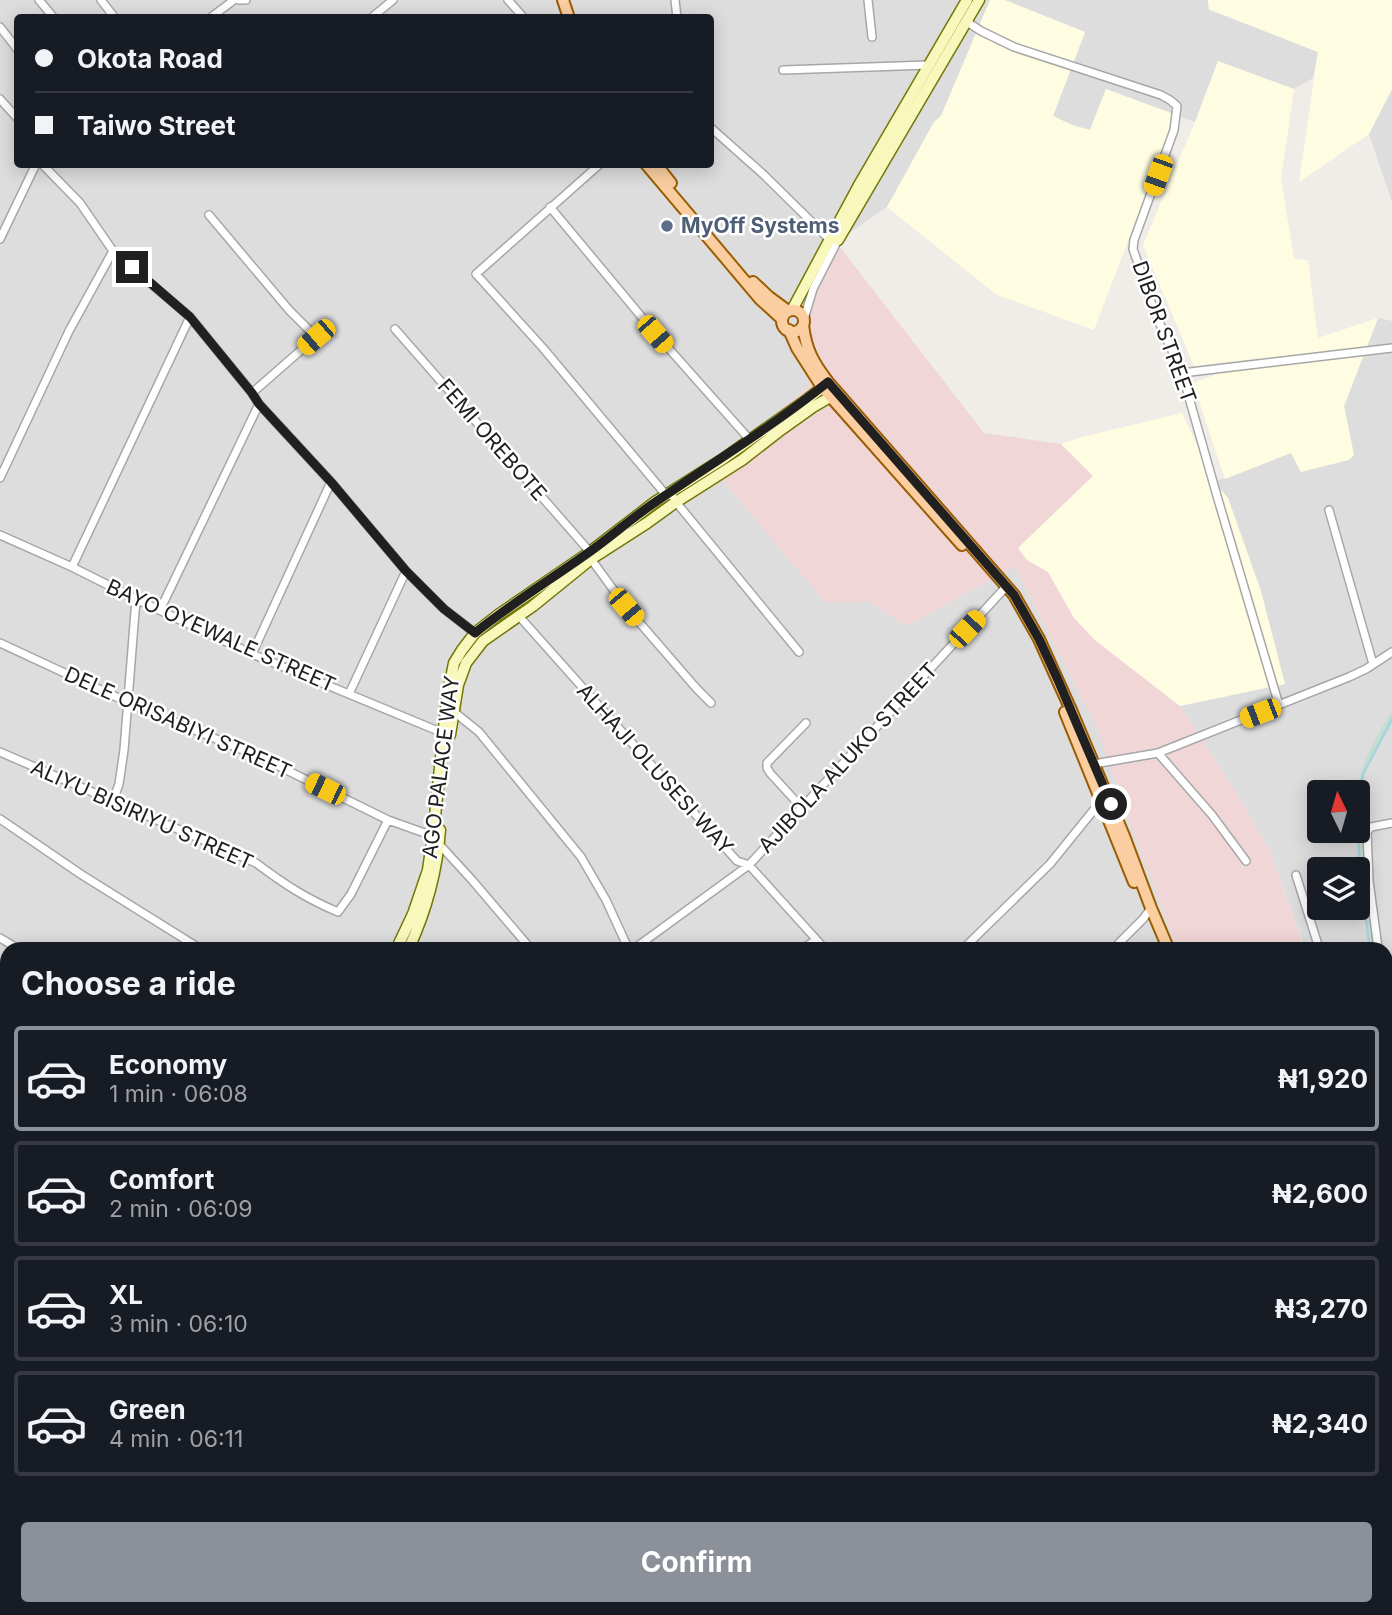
<!DOCTYPE html>
<meta charset="utf-8">
<style>
body{margin:0;font-family:Inter,sans-serif;background:#20242c;color:#f1f3f6;height:100vh;display:flex;flex-direction:column;font-size:26px;white-space:nowrap}
*{box-sizing:border-box;margin:0}
p{font-size:23px;color:#9ea1a6}
.icon{flex:none;width:38px;height:38px;fill:none;stroke:currentColor;stroke-width:2;stroke-linecap:round;stroke-linejoin:round}
.map{position:relative;flex:1;overflow:hidden}
.panel{position:absolute;left:0px;top:942px;width:1393px;height:674px;display:flex;flex-direction:column;background:#171b24;border-radius:21px 21px 0 0;box-shadow:0 4px 18px #0003}
.panel>*{flex:none}
.top-card{position:absolute;left:14px;top:14px;width:700px;height:154px;border-radius:7px;box-shadow:0 4px 18px #0003;display:grid;align-content:center;height:154px;padding:0 21px;background:#171b24}
.needle{width:46px;rotate:355deg}
.fabs{position:absolute;left:1307px;top:780px;display:grid;gap:14px}
.fabs a{display:grid;place-items:center;width:63px;height:63px;border-radius:7px;background:#171b24;box-shadow:0 4px 18px #0003;font-size:35px}
.end{position:absolute;width:32px;height:32px;margin:-16px;border:9px solid #202020;background:#fff;box-shadow:0 0 0 4px #fff}
.from{border-radius:50%}
.car{position:absolute;width:21px;height:42px;margin:-21px -10px;border-radius:9px;box-shadow:0 0 5px 2px #0007;background:linear-gradient(#f5c518 24%,#345 0 40%,#f5c518 0 76%,#345 0 86%,#f5c518 0)}
.top-card b{display:flex;align-items:center;gap:24px;height:66px;font-size:26px}
.top-card b+b{border-top:2px solid #363941}
.top-card i{width:18px;height:18px;background:#f1f3f6}
ul{padding:0;list-style:none}
li{display:flex;align-items:center;gap:21px;height:105px;margin:0 14px 10px;padding:0 7px;border:4px solid #363941;border-radius:7px}
li div{flex:1}
li b{display:block;font-size:26px}
li em{font-style:normal;font-weight:700}
li.current{border-color:#8c9099}
li>.icon{width:63px;height:63px;stroke-width:1.5}
h2{padding:0 21px;font-size:32px;line-height:84px}
.button{display:flex;gap:14px;margin-top:auto;padding:14px 21px}
.button a{flex:1;height:80px;border-radius:7px;background:#8c9099;color:#fff;font-size:28px;font-weight:700;line-height:80px;text-align:center}
.map>svg:first-child{display:block}
.residential{fill:#dedddd;fill-rule:evenodd}
.commercial{fill:#f1d6d7}
.industrial{fill:#e9d9e7}
.education{fill:#fffde1}
.wetland{fill:#c4ded0}
.lines{fill:none;stroke-linecap:round;stroke-linejoin:round}
.stream{stroke:#a8d5dd;stroke-width:2.5}
.street-casing{stroke:#a7a7a7;stroke-width:10}
.secondary-casing{stroke:#737706;stroke-width:13}
.primary-casing{stroke:#9a5d02;stroke-width:14}
.street{stroke:#fff;stroke-width:7}
.secondary{stroke:#f9f8bc;stroke-width:10}
.primary{stroke:#fbcea1;stroke-width:10}
.route{stroke:#202020;stroke-width:9}
.service-dot{fill:#5c6f8a;stroke:#fff;stroke-width:2.5}
.labels{text-anchor:middle;stroke-width:5;stroke-linejoin:round;paint-order:stroke}
.service-label{font-size:21px;font-weight:bold;fill:#4e5e75;stroke:#fff;text-anchor:start}
.street-label{font-size:21px;fill:#202020;stroke:#fff}
</style>
<div class="map">
<svg width="1392" height="1615" viewBox="0 0 1392 1615">
<rect width="100%" height="100%" fill="#f0ece7"/>
<!-- residential -->
<path class="residential" d="M0,0H990L941,116L934,122L887,207L836,242L801,325L808,386L825,602H870L906,626L1015,567L1095,723L1184,948H7V1608H1386V1530L1392,1537V1615H0ZM18,18H710V164H18Z
M1005,0H1208L1209,10L1318,52L1313,78L1294,89L1218,62L1195,122L1106,89L1090,130L1072,125L1053,116L1085,32Z
M1392,89V202L1369,134Z
M1378,318L1392,321V1172L1386,1173V948H1305L1270,851L1230,783L1180,706L1285,683L1214,482L1291,453L1354,455L1344,406ZM1320,793H1358V831H1320ZM1320,870H1358V908H1320Z"/>
<!-- commercial -->
<path class="commercial" d="M836,242L984,433L1061,444L1094,475L1018,548L1027,560L1048,572L1074,618L1095,640L1180,706L1230,783L1270,851L1302,941L1283,948H1177L1117,789L1108,758L1095,724L1015,567L906,626L870,602H825L712,468L808,386L801,325Z"/>
<!-- industrial -->
<path class="industrial" d="M1392,1172V1298L1386,1301V1173Z"/>
<!-- education -->
<path class="education" d="M990,0H1005L1085,32L1053,116L1072,125L1090,130L1106,89L1176,115L1094,330L997,295L887,207L934,122L941,116Z
M1208,0H1392V89L1369,134L1299,182L1318,52L1209,9Z
M1218,61L1294,89L1281,179L1294,259L1308,260L1318,338L1378,318L1344,406L1354,455L1349,460L1301,472L1291,453L1225,479L1193,383L1260,358L1194,366L1143,245L1195,122Z
M1182,413L1214,482L1228,498L1261,591L1285,684L1180,706L1095,640L1074,618L1048,572L1027,560L1018,548L1093,476L1061,444L1082,437Z"/>
<!-- wetland -->
<path class="wetland" d="M1392,712V724L1389,730L1361,774L1360,829L1377,948H1372L1361,875L1356,831H1358C1358,813 1356,794 1360,776C1366,752 1379,732 1392,712Z
M1386,978L1392,998V1063L1386,1037Z
M1392,1298V1440L1386,1439V1301Z
M1259,1608H1355L1356,1610L1350,1615H1262Z"/>
<g class="lines">
<!-- stream -->
<path class="stream" d="M1358,812L1363,774L1392,719
M1358,831L1360,877L1370,948
M1386,1042L1392,1065
M1386,1369L1392,1345
M1386,1426L1392,1424
M1267,1608L1270,1615"/>
<!-- street casing -->
<g class="street-casing">
<path id="street" d="M39,0L54,18
M101,0L115,18
M239,0H246
M508,0L524,18
M675,0L677,18
M868,0L872,37
M210,18L234,0
M371,18L393,0
M967,22L981,31L1014,47L1161,95L1170,100L1177,106L1174,130L1134,240L1133,249L1155,313L1182,373L1217,496L1279,705
M0,27L18,50
M783,70L928,65
M0,99L18,119
M710,127L764,175L829,239
M42,164L80,203L113,251L190,317L252,393L259,404L331,482L406,571L444,609L475,633
M600,164L476,274L543,348L666,495
M550,207L655,333L750,440
M209,215L289,310L316,337L252,393
M0,239L36,164
M804,319L813,289L838,240
M395,329L590,552
M1182,373L1392,348
M0,478L69,331L113,251
M670,492L676,502L799,652
M1329,510L1373,664
M0,535L72,567L136,599L252,654L443,733
M591,559L626,607L697,689L711,703
M72,567L190,317
M160,610L259,404
M518,615L737,861L749,865L824,948
M0,643L127,702L262,758L388,820L433,836
M252,654L331,482
M349,694L406,571
M453,711L479,732L581,857L606,900L628,948
M0,752L256,863C284,884 305,898 338,912L351,894L388,820
M1158,753L1212,815L1246,861
M1094,764L1158,753L1349,677L1366,669L1392,652
M113,801L119,784L124,750L136,599
M802,808L770,773L767,768V763L806,723
M0,819L82,875L199,948
M439,844L472,880L530,948
M1296,875L1319,948
M0,938L17,948
M635,948L749,865L1004,589
M804,948L816,940
M964,948L1050,864L1101,801
M1114,948L1143,919L1151,908
M1378,948L1369,881L1367,832L1371,827L1392,823
M1386,989L1392,1017
M0,1108L6,1097
M0,1239L7,1245
M0,1424L7,1430
M0,1463L7,1454
M379,1608L388,1615
M535,1608L543,1615
M698,1608L705,1615
M847,1608L855,1615
M914,1608L917,1615
M1193,1608L1197,1615
M83,1613L87,1608
M210,1615L217,1608
M658,1615L663,1608
M940,1615L975,1608"/>
</g>
<!-- secondary casing -->
<g class="secondary-casing">
<path id="secondary" d="M838,240L979,0
M792,310L859,185L967,0
M450,735L458,685L466,663L483,641L533,606L591,559L647,523L676,502L742,460L778,432L813,407L837,393
M397,948L413,914L428,870L433,836L447,699L454,663L462,650L475,633L498,615L590,552L655,502L723,459L805,401L828,383
M409,948C426,911 437,871 440,830
M0,1309L7,1302
M0,1320L7,1314"/>
</g>
<!-- primary casing -->
<g class="primary-casing">
<path id="primary" d="M563,0L569,18
M646,164L760,299L782,319
M656,164L671,183
M753,282L769,297L788,311
M782 321a11 11 0 1 1 22 0a11 11 0 1 1-22 0Z
M803,325C806,350 813,362 828,382L1014,595L1039,639L1071,710L1124,836L1151,908L1168,948
M789,330L797,348L822,387L962,545
M1065,712L1134,882
M1386,1450L1392,1451
M1386,1461H1392
M1386,1531L1392,1538
M1386,1547L1392,1554
M1386,1570L1392,1577"/>
</g>
<!-- street -->
<use href="#street" class="street"/>
<!-- secondary -->
<use href="#secondary" class="secondary"/>
<!-- primary -->
<use href="#primary" class="primary"/>
</g>
<g class="lines">
<!-- route -->
<path class="route" d="M132,267L190,317L252,393L259,404L331,482L406,571L444,609L475,633C511,604 550,580 588,553C612,536 633,517 657,501C714,462 773,426 828,382L1014,595L1039,639L1058,680L1111,804"/>
</g>
<!-- markers -->
<circle class="service-dot" cx="667" cy="226" r="7"/>
<g class="labels">
<!-- service labels -->
<g class="service-label">
<text x="681" y="233">MyOff Systems</text>
</g>
<!-- street labels -->
<g class="street-label">
<text transform="translate(1164 332) rotate(70)" y="7">DIBOR STREET</text>
<text transform="translate(492 440) rotate(49)" y="7">FEMI OREBOTE</text>
<text transform="translate(221 636) rotate(24)" y="7">BAYO OYEWALE STREET</text>
<text transform="translate(178 723) rotate(24)" y="7">DELE ORISABIYI STREET</text>
<text transform="translate(848 758) rotate(-47)" y="7">AJIBOLA ALUKO STREET</text>
<text transform="translate(441 767) rotate(-83)" y="7">AGO PALACE WAY</text>
<text transform="translate(655 769) rotate(48)" y="7">ALHAJI OLUSESI WAY</text>
<text transform="translate(142 815) rotate(24)" y="7">ALIYU BISIRIYU STREET</text>
</g>
</g>
</svg>
<div class="fabs">
<a><svg class="needle" viewBox="-14 -14 28 28"><path d="M0-13l5 13h-10z" fill="#e53935"/><path d="M0 13l5-13h-10z" fill="#9ea1a6"/></svg></a>
<a><svg class="icon" aria-label="layers" viewBox="0 0 24 24"><path d="M12 4l9 5-9 5-9-5zM3 14l9 5 9-5"/></svg></a>
</div>
<i class="end from" style="left:1111px;top:804px"></i>
<i class="end" style="left:132px;top:267px"></i>
<i class="car" style="left:1158px;top:175px;rotate:200deg"></i>
<i class="car" style="left:655px;top:334px;rotate:139deg"></i>
<i class="car" style="left:316px;top:337px;rotate:229deg"></i>
<i class="car" style="left:626px;top:607px;rotate:140deg"></i>
<i class="car" style="left:967px;top:629px;rotate:43deg"></i>
<i class="car" style="left:1260px;top:713px;rotate:249deg"></i>
<i class="car" style="left:325px;top:789px;rotate:296deg"></i>
<div class="top-card">
<b><i class="from"></i>Okota Road</b>
<b><i></i>Taiwo Street</b>
</div>
<section class="panel">
<h2>Choose a ride</h2>
<ul>
<li class="current"><svg class="icon" aria-label="car" viewBox="0 0 24 24"><path d="M5 17H2v-5l4-1 3-4h7l3 4 3 1v5h-3M9 17h6M6 11h13"/><circle cx="7" cy="17" r="2"/><circle cx="17" cy="17" r="2"/></svg><div><b>Economy</b><p>1 min · 06:08</p></div><em>₦1,920</em></li>
<li><svg class="icon" aria-label="car" viewBox="0 0 24 24"><path d="M5 17H2v-5l4-1 3-4h7l3 4 3 1v5h-3M9 17h6M6 11h13"/><circle cx="7" cy="17" r="2"/><circle cx="17" cy="17" r="2"/></svg><div><b>Comfort</b><p>2 min · 06:09</p></div><em>₦2,600</em></li>
<li><svg class="icon" aria-label="car" viewBox="0 0 24 24"><path d="M5 17H2v-5l4-1 3-4h7l3 4 3 1v5h-3M9 17h6M6 11h13"/><circle cx="7" cy="17" r="2"/><circle cx="17" cy="17" r="2"/></svg><div><b>XL</b><p>3 min · 06:10</p></div><em>₦3,270</em></li>
<li><svg class="icon" aria-label="car" viewBox="0 0 24 24"><path d="M5 17H2v-5l4-1 3-4h7l3 4 3 1v5h-3M9 17h6M6 11h13"/><circle cx="7" cy="17" r="2"/><circle cx="17" cy="17" r="2"/></svg><div><b>Green</b><p>4 min · 06:11</p></div><em>₦2,340</em></li>
</ul>
<div class="button"><a>Confirm</a></div>
</section>
</div>
